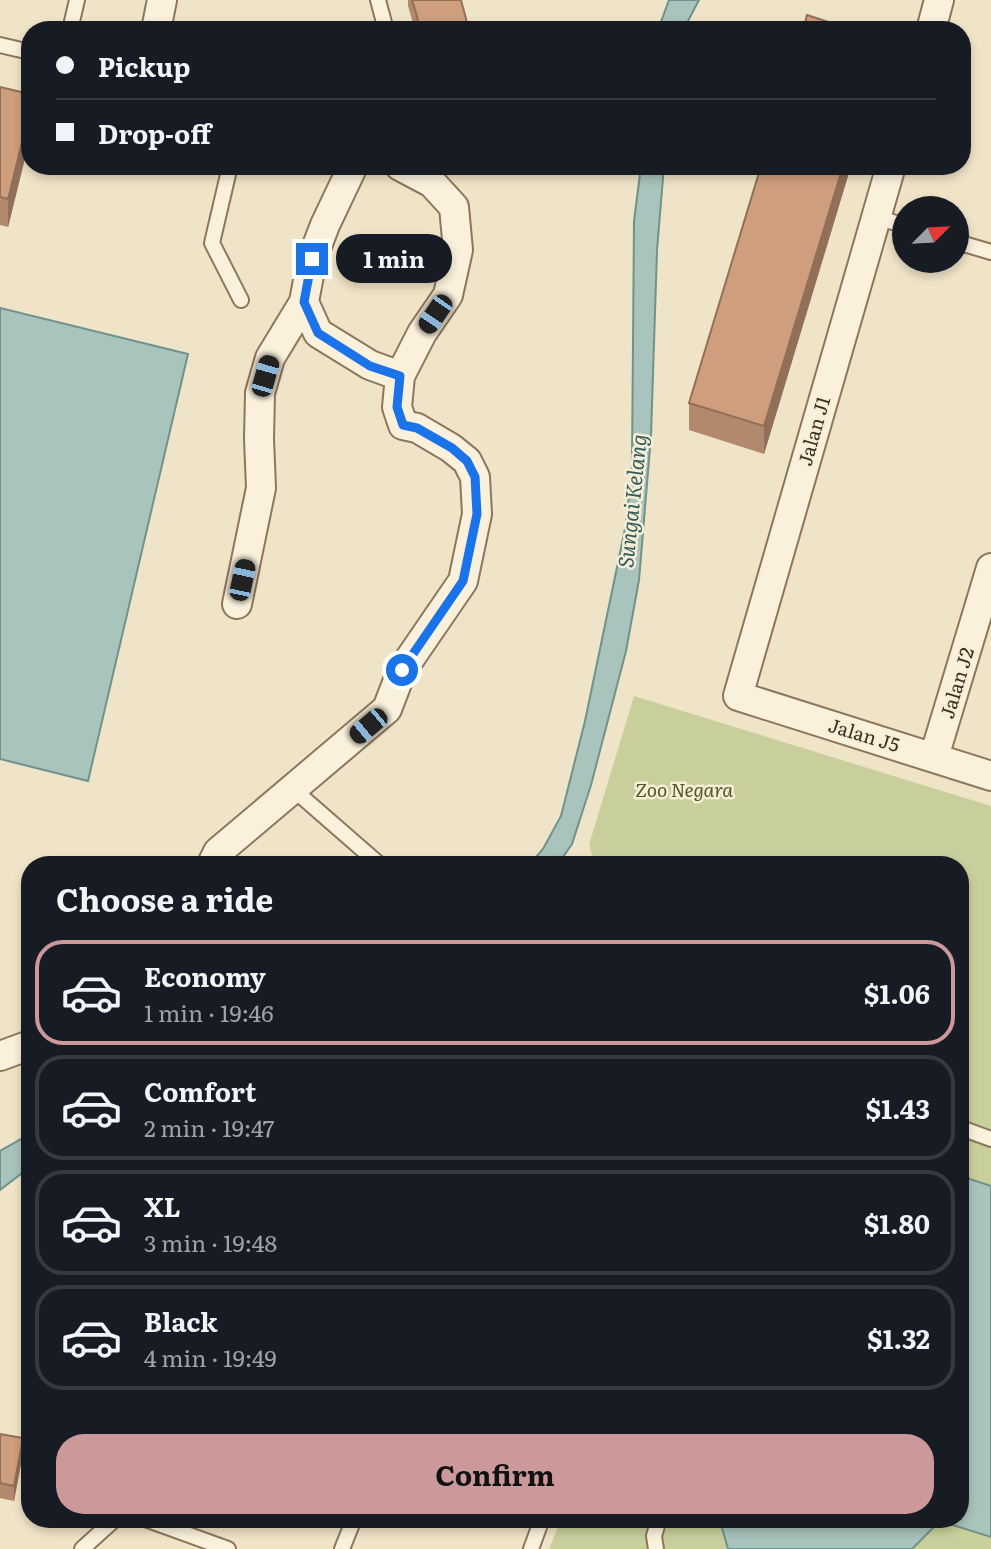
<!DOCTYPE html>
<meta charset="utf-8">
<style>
body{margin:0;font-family:Literata,serif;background:#20242c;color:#f1f3f6;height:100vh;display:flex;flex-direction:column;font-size:26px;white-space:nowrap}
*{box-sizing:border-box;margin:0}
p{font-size:23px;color:#9ea1a6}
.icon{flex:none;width:38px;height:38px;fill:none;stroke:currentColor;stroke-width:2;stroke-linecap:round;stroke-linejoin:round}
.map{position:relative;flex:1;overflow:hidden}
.panel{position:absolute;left:21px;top:856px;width:948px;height:672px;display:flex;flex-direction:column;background:#171b24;border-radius:28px;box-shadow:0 4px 10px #0003}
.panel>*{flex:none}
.banner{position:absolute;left:21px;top:21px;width:950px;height:154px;border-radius:28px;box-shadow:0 4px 10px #0003;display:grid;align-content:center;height:154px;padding:0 35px;background:#171b24}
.needle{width:46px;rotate:66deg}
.buttons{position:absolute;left:892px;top:196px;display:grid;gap:14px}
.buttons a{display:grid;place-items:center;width:77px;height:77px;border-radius:50%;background:#171b24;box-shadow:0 4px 10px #0003;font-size:35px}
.end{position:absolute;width:32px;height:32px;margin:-16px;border:9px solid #1a73e8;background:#fff;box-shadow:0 0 0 4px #fff}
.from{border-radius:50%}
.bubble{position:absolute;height:49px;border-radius:24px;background:#171b24;box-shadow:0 4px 10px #0003;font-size:23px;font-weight:700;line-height:49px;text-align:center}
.car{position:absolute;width:21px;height:42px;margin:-21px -10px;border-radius:9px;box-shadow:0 0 5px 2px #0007;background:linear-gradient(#222 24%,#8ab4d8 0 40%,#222 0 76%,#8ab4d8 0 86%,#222 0)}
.banner b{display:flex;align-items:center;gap:24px;height:66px;font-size:26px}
.banner b+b{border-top:2px solid #363941}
.banner i{width:18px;height:18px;background:#f1f3f6}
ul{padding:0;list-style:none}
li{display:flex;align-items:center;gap:21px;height:105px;margin:0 14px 10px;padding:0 21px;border:4px solid #363941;border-radius:28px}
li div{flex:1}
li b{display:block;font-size:26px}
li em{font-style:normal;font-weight:700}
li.active{border-color:#cc999b}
li>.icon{width:63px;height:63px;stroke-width:1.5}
h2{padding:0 35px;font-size:32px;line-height:84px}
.primary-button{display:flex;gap:14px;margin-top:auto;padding:14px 35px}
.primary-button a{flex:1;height:80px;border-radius:28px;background:#cc999b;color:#111;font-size:28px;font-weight:700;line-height:80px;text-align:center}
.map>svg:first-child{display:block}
.green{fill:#c9cf9b}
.water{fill:#a9c4bc;stroke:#6f938a;stroke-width:2}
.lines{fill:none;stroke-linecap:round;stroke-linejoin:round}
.service-casing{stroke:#8d765c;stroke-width:18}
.minor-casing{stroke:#8d765c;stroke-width:32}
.service{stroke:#faf1dc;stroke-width:14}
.minor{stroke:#faf1dc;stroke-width:28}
.wall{fill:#b2896c}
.shaded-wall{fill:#916f58}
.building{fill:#cf9f7d;stroke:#916f58;stroke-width:2}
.route{stroke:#1a73e8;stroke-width:9}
.labels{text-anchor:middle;stroke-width:5;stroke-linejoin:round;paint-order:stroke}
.street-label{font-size:19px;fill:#3d2e20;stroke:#f7eed8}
.park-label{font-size:19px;font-style:italic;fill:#4d5a26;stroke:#f7eed8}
.water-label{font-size:21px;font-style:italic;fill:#2f5d5a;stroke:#f7eed8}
</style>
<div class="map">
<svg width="991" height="1549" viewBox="0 0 991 1549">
<rect width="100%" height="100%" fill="#f0e4c8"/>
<!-- green -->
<path class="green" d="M634,696L991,806V1549H549L561,1519H961V864H595L589,845Z"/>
<!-- water -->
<path class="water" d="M669,0H699L688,21L687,30H658Z
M641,166H664L657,250L651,436L639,580L626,651L591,785L572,844L558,864H530L543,849L561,816L585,721L626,524L632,464L634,221Z
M0,308L188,354L88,781L0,759Z
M30,1134V1167L0,1190V1151Z
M961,1171L970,1179L991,1186V1537L940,1521L912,1549H728L721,1524V1519H961Z"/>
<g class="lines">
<!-- service casing -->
<g class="service-casing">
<path id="service" d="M378,0L386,30
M70,30L77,0
M0,45L30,52
M230,166L212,243L241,300
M877,217L905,226
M957,242L991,252
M293,789L379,864
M961,1128L991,1139
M145,1519L228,1549
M82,1549L115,1519
M342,1549L354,1519
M531,1549L542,1519
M656,1549L654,1536L659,1519"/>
</g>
<!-- minor casing -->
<g class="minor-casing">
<path id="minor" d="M156,30L162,0
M931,30L939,0
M353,166L325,225L312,259L304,302L318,333L370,365L400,376
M891,166L738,696L991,776
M237,604L261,488L259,439L260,393L270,358L304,302
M934,757L991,568
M212,864L218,852L387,709L402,670L463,581L477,514L475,477L467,461L451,448L417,428L403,425L397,407L400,376L422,333L448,295L458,250L454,207L432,183L400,166
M0,1056L30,1045"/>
</g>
<!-- service -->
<use href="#service" class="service"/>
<!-- minor -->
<use href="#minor" class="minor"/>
</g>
<!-- wall -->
<path class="wall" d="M408,0H461L469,30H415L408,6Z
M0,87L30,94V138L8,227L0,225Z
M761,166H851L764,454L689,430V403Z
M0,1434L23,1453L14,1501L0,1498Z"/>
<!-- shaded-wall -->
<path class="shaded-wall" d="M30,110V138L8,227V199Z
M843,166H851L764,454V426Z
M23,1438V1453L14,1501V1486Z"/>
<!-- building -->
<path class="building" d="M412,0H461L469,30H421Z
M807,15L853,30H803Z
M0,87L30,94V110L8,199L0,197Z
M761,166H843L764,426L689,403Z
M0,1434L23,1438L14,1486L0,1483Z"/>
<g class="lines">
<!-- route -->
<path class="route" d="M312,259L304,302L318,333L370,366L400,376L397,407L403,425L417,428L452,448L467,461L475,477L477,514L463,581L402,670"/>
</g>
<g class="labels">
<!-- street labels -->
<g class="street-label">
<text transform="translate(814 431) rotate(-74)" y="7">Jalan J1</text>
<text transform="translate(957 683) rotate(-73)" y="7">Jalan J2</text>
<text transform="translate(864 735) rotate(17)" y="7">Jalan J5</text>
</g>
<!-- park labels -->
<g class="park-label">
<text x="684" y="797">Zoo Negara</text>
</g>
<!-- water labels -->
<g class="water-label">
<text transform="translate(633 501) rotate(-84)" y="7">Sungai Kelang</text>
</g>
</g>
</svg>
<div class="buttons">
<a><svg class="needle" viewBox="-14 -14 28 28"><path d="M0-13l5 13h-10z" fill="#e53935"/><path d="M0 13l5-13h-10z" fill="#9ea1a6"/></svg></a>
</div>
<i class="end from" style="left:402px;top:670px"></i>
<i class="end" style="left:312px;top:259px"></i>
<div class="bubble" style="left:336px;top:234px;width:116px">1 min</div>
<i class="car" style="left:435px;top:314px;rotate:214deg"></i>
<i class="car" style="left:265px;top:376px;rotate:16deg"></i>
<i class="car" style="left:242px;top:580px;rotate:12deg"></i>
<i class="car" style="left:368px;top:726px;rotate:230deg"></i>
<div class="banner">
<b><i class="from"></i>Pickup</b>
<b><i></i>Drop-off</b>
</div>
<section class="panel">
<h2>Choose a ride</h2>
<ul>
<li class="active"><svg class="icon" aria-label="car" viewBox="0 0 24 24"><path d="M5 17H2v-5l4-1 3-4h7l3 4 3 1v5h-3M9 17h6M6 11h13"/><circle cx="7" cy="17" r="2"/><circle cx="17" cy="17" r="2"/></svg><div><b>Economy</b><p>1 min · 19:46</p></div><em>$1.06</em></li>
<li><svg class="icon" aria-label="car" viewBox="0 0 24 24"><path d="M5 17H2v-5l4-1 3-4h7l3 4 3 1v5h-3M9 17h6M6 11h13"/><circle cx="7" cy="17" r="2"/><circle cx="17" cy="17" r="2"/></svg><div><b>Comfort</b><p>2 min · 19:47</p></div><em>$1.43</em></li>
<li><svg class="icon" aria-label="car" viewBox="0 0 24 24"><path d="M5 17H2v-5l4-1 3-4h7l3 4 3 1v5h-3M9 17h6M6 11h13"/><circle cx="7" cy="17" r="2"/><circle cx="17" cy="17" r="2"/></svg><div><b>XL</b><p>3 min · 19:48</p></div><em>$1.80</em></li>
<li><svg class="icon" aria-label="car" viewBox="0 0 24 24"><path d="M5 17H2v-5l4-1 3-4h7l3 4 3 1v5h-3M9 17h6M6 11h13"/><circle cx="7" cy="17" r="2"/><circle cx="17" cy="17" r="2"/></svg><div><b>Black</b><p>4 min · 19:49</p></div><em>$1.32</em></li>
</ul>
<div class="primary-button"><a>Confirm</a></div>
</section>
</div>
